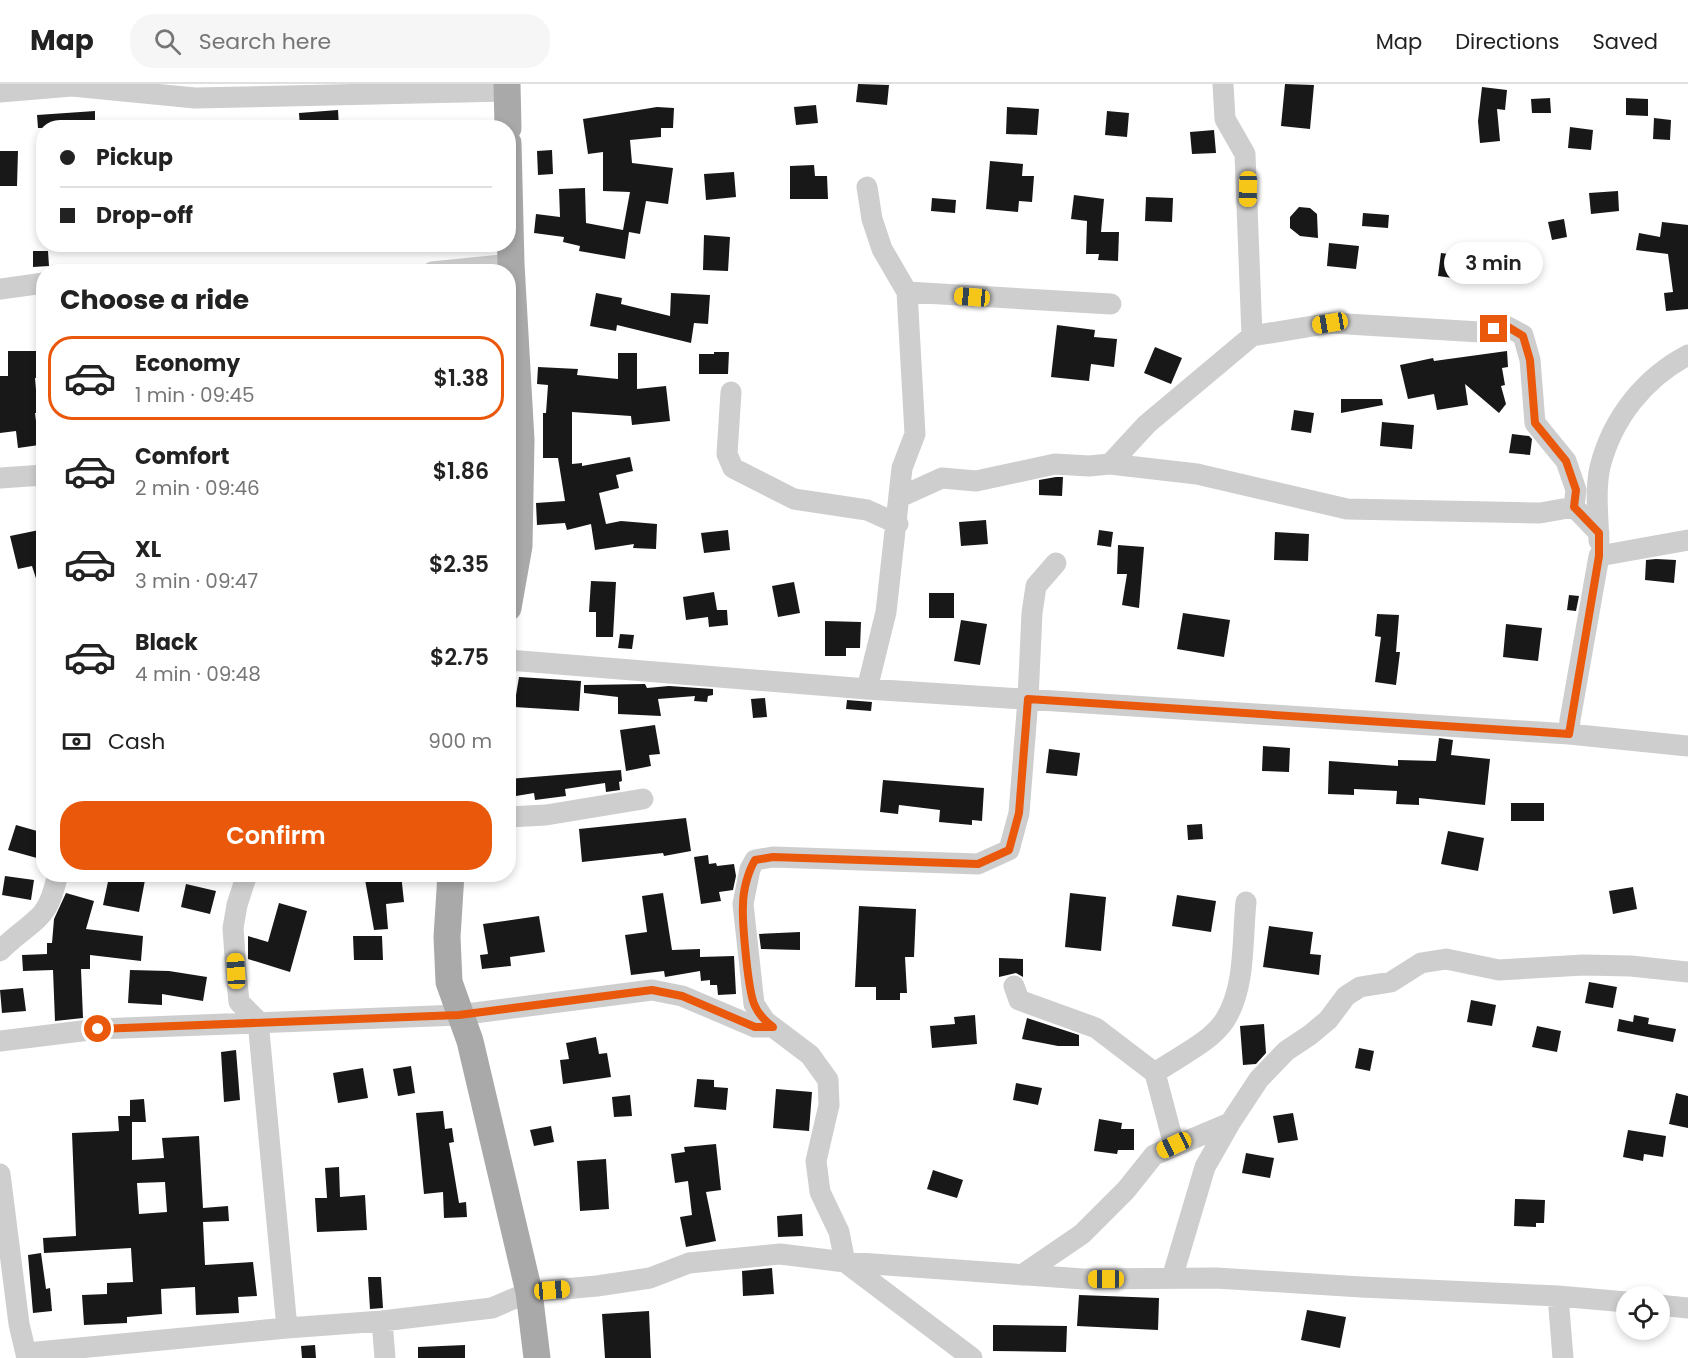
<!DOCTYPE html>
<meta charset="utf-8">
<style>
body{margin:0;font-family:Poppins,sans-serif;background:#f6f6f6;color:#222;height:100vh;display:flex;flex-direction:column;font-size:22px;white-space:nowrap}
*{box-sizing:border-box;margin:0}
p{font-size:20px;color:#767676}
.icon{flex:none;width:33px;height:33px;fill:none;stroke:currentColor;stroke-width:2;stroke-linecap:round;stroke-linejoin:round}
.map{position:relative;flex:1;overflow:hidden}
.side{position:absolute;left:36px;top:180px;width:480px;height:618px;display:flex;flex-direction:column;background:#fff;border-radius:24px;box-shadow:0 3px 9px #0003}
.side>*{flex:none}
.guide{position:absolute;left:36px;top:36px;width:480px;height:132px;border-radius:24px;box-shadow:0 3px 9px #0003;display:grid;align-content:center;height:132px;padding:0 24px;background:#fff}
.buttons{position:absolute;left:1616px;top:1202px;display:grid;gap:12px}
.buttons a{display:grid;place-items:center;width:54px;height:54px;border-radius:50%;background:#fff;box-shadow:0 3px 9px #0003;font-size:30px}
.end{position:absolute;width:27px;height:27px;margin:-14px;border:8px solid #ea580c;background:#fff;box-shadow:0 0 0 3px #fff}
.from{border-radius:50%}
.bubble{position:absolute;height:42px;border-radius:21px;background:#fff;box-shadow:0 3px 9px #0003;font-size:20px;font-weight:600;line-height:42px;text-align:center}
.car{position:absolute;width:18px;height:36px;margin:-18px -9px;border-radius:8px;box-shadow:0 0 4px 2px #0007;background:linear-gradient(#f5c518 24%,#345 0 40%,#f5c518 0 76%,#345 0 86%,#f5c518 0)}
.guide b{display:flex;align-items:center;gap:21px;height:57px;font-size:22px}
.guide b+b{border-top:2px solid #e0e0e0}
.guide i{width:15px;height:15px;background:#222}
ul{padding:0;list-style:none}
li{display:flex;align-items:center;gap:18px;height:84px;margin:0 12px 9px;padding:0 12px;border:3px solid transparent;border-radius:24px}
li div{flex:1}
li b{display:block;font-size:22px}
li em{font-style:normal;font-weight:600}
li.current{border-color:#ea580c}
li>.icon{width:54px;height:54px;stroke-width:1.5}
h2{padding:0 24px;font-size:27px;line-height:72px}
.pay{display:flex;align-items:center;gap:15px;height:66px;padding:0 24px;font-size:22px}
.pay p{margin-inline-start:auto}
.action{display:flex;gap:12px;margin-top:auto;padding:12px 24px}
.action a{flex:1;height:69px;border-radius:24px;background:#ea580c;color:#fff;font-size:24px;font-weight:600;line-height:69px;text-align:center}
header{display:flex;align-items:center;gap:36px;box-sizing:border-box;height:84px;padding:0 30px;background:#fff;border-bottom:2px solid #e0e0e0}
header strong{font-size:28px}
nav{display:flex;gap:33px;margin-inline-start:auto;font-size:21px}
.search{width:420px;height:54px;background:#f6f6f6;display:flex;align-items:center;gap:15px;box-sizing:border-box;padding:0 21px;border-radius:24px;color:#767676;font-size:22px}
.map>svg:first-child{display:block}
.building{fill:#181818;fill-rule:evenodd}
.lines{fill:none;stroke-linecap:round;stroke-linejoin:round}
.minor{stroke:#cecece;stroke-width:21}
.major{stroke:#a9a9a9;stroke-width:27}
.route{stroke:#ea580c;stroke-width:8}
</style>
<header>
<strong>Map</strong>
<div class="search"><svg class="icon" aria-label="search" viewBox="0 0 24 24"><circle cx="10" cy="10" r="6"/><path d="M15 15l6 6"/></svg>Search here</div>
<nav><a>Map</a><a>Directions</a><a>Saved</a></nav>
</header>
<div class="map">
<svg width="1688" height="1274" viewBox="0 0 1688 1274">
<rect width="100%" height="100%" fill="#fff"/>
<!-- building -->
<path class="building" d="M858,0L889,1L887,21L856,18Z
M1285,0L1314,1L1310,45L1281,42Z
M1482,3L1507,6L1505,26L1497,25L1500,57L1480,59L1478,37Z
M1550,14L1551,29H1532L1531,15Z
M1626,14L1648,15V32L1626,31Z
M816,21L818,39L796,41L794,23Z
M657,23L674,24L673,44H661V53L630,56L632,79L673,84L668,120L646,117L640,150L629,148L625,175L579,167L580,162L563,158L564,153L534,149L536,130L560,133L559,105L585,104L586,139L623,146L630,108L603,107V68L588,70L583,35Z
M1007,23L1039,25L1037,51L1006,50Z
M338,26L339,44H300L299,29Z
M95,27V44H38L37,31Z
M1107,27L1129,29L1127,53L1105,51Z
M1654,34L1671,36L1670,56L1653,55Z
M1570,43L1593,46L1591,66L1568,64Z
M1214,46L1216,69L1192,70L1190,48Z
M552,66L553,90L538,91L537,67Z
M0,67H18L17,102H0Z
M990,77L1023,80L1022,92H1034L1032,118L1019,117L1018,128L986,125Z
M814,81L815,92H827L828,115H790V82Z
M734,88L736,113L706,116L704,90Z
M1618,107L1619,127L1591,130L1589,109Z
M1074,111L1104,115L1101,148H1119L1118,177L1098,176L1099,170H1086L1087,137L1071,135Z
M1146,113L1173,114L1172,138L1145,137Z
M932,114L956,116L955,129L931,127Z
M1299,123L1310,124L1317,130L1318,154L1300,152L1290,144V133Z
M1363,129L1389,131L1388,144L1362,142Z
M1564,135L1567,153L1552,156L1548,138Z
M1662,138L1688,141V225L1666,227L1664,209L1673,208L1668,170L1636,166L1639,149L1660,153Z
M704,151L730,153L728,187L703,186Z
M1329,159L1359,162L1356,185L1327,182Z
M33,167H48L49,182L33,183Z
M1441,169L1456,171L1453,194L1438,192Z
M596,209L622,214L621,220L670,232L671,209L710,211L708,240L694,239L691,259L617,241L616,247L590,242Z
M1057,241L1095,246L1094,253L1117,255L1114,283L1091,280L1089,297L1051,293Z
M1155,263L1182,274L1171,300L1144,289Z
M8,267H44V294H35L38,329H35L39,361L18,364L16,347L0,349V292H8Z
M1507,267L1508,283L1502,284L1505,301L1501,302L1506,320L1499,329L1465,300L1468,321L1437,326L1434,310L1408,315L1400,281L1433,274L1434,277Z
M714,268H729L728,290H699V270H714Z
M618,269H637V305L666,302L670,337L632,341L631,332L572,328V380L582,379V382L630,373L633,387L616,391L619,404L599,409L606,440L621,437L657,440L656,465L633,464L634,460L595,466L591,440L567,446L565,439L537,441L536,419L565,417L558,374H543V329H546L548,301L537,300L538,283L578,285L577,291L618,295Z
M1341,315H1382L1383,321L1341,329Z
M1294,326L1314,329L1311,349L1291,346Z
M1382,338L1414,341L1412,365L1380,362Z
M1512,350L1529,352L1532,355L1530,371L1509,369Z
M1056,393H1063L1062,412L1039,411V396Z
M986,436L988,460L961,462L959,438Z
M44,445V510H41L32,482L18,485L10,452Z
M728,446L730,466L704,469L701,449Z
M1099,446L1113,448L1111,463L1097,461Z
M1275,448L1309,450L1308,477L1274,476Z
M1118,461L1144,463L1139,524L1122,521L1127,490H1117Z
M1656,475L1676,476L1674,499L1645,496L1646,476Z
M591,497L616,498L613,553H596V528H589Z
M794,498L800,529L778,533L772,502Z
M714,508L717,526H727L728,541L709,543L708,533L686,536L683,513Z
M929,509H954V534H929Z
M1569,511L1579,512L1576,527L1567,526Z
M1183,529L1230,536L1224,573L1177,565Z
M1377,530L1399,531L1396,568H1400L1396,601L1375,598L1381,553L1375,552Z
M961,536L987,540L980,581L954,577Z
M825,537L861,538L860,564H846V572H825Z
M1506,540L1542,544L1538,577L1503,573Z
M620,550L634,551L632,565L618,564Z
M519,593L581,597L579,627L514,623Z
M645,600L647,604L669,602L713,605V611L708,612L707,618L694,617L695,612L658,615L661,632L618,630V613L584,609V601Z
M765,614L767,633L753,634L751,615Z
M847,616L872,618L871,627L846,625Z
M655,641L660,670L649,671L651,682L626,687L620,646Z
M1439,654L1453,656L1451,671L1490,675L1485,721L1419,714V721L1396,720L1397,707L1354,705V711L1328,710L1329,677L1398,682V676L1436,677Z
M1263,662L1290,664L1289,688L1262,687Z
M1049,665L1080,669L1077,692L1046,689Z
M621,686L622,697L619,698L620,706L606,708L605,699L565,705L566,712L535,716L534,709L510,713L508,695Z
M883,696L984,704L982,737L972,736V741L939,738L940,726L899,721L898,730L880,728Z
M1511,719H1544V737H1511Z
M686,734L691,767L664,772L663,769L582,778L579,745Z
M1202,740L1203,755L1188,756L1187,741Z
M16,741L44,749V776L8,766Z
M1448,747L1484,754L1478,787L1441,780Z
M708,771L709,780L716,779L717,782L734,780L736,792L733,806L719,808L721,817L701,820L694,773Z
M364,790H401L404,818L386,820L388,845L374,846Z
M121,791L145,796L139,828L103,821L109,793L120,796Z
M5,792L34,796L31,816L2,811Z
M186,800L216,807L210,830L181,823Z
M1633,803L1637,825L1613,830L1609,807Z
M66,809L94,817L86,845L143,852L141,877L90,871V885H81L83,934L55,937L53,886L23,887L22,871L47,870V859H52L54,835Z
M663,809L672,866L700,865V873L734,872L736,910L718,911L717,901H710V896L701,897L700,887L665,893L664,887L631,891L625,851L647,848L642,812Z
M1070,809L1106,813L1101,867L1065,863Z
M1177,811L1216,817L1211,848L1172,842Z
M279,819L307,827L290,888L248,875V852L268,858Z
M859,822L916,825L914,873H905L907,909H900V916H876V903H855Z
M539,832L545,868L510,873L511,882L482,885L480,871L488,870L483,840Z
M1269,842L1313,848L1310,870L1321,871L1319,891L1263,883Z
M800,848V866L761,865L759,850Z
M353,852H382L383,876H354Z
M999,874L1023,875V893L1016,889L999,893Z
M130,886L169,887L207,893L203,917L162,910V921L128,919Z
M1589,898L1617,903L1613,924L1585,919Z
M23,904L26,927L2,929L0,906Z
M1471,916L1496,921L1492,942L1467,938Z
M975,931L977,960L932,964L930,942L955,940L954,933Z
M1634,931L1649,934L1648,940L1676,945L1673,958L1617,947L1619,935L1633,938Z
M1027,934L1079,951V962H1058L1022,955Z
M1264,940L1266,969L1256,980L1243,981L1240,942Z
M1537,942L1561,947L1557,968L1532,963Z
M596,953L599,970L607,969L611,993L563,1000L560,976L569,975L566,959Z
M1359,964L1374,967L1370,987L1355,984Z
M236,966L240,1016L224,1018L221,968Z
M411,982L415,1009L398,1012L393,985Z
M363,984L368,1014L338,1019L333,989Z
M697,995L714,996V1003L728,1004L726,1026L694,1023Z
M1016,999L1042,1004L1038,1021L1013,1016Z
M776,1005L812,1008L809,1047L773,1044Z
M1676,1009L1688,1012V1044L1669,1040Z
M630,1011L632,1032L614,1033L612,1013Z
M144,1015L146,1038H132V1076L164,1074L162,1054L199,1052L203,1124L228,1122L229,1137L203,1138L205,1181L253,1178L257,1212L238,1213L239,1229L196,1231L195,1203L161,1205L162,1230L127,1233V1239L84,1241L82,1211L107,1210V1199L133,1198L131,1164L44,1169L43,1154L76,1152L72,1049L119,1047L118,1032H130V1016ZM165,1098L167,1128L139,1130L137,1099Z
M443,1027L445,1045L452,1044L454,1058L449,1059L459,1119L466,1118L467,1133L444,1134L443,1108L424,1110L416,1029Z
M1293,1029L1298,1056L1278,1059L1273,1032Z
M1099,1035L1122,1039L1121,1045H1134V1066H1118L1117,1070L1094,1067Z
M551,1042L554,1058L534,1062L530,1046Z
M1628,1046L1666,1052L1663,1073L1644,1070L1643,1077L1623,1073Z
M716,1060L721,1106L706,1108L716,1157L686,1163L680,1133L692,1131L688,1097L675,1099L671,1070L685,1068L684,1063Z
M1246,1069L1274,1074L1270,1094L1242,1089Z
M606,1075L609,1125L580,1127L577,1077Z
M339,1083L340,1113L365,1111L367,1146L317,1148L315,1114H327L325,1084Z
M933,1086L963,1096L957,1114L927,1105Z
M1515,1115L1545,1116L1544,1139H1536V1143L1514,1142Z
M802,1130L803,1152L778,1153L777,1132Z
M41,1169L46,1205L50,1204L52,1227L33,1229L28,1171Z
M772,1184L774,1210L743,1212L742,1187Z
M368,1193H381L383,1224L370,1225Z
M1079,1211L1159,1214L1158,1246L1077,1242Z
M1307,1226L1346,1233L1340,1264L1301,1256Z
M649,1227L651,1274H605L602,1230Z
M993,1241L1067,1242L1066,1268L993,1267Z
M315,1261L316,1274H302L301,1262Z
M465,1261V1274H418V1263Z"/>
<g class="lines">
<!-- minor -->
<path class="minor" d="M1223,0L1225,35L1245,70L1252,252L1331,239L1480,248L1508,243L1523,251L1530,276L1535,339L1566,377L1576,406L1574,423L1599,449
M0,8L72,2L195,14L507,7
M432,188L511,180
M0,205L44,199
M907,208L1111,220
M731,308L727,370L733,384L794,415L867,426L898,440
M1110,380L1147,340L1252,252
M0,394L44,391
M900,413L942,394L976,397L1055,380L1089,382L1110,380L1197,390L1347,425L1540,429L1574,423
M1599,457C1598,434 1595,405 1600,383C1612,335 1644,294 1688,271
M508,576L867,605L1569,650L1688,662
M867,605L886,528L902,384L915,350L907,208L882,165L872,135L867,103
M1569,650L1570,636L1599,472L1688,456
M508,733L546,731L643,715
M247,790L237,821L233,844L236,887L239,918L258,937L287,1244
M0,867C12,854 27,845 39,833C50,823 54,805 58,790
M1014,902L1019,916L1096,944L1155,989L1174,1061
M0,957L98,945L459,931L652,906L682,912L755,943H773
M1155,989C1177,973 1210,959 1225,936C1246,903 1242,855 1246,818
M0,1090L19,1240L27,1274
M1022,1191L1082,1150L1126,1106L1154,1071L1230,1039
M1172,1194L1205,1083L1230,1039L1259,995L1286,967L1310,951L1328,936L1346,912L1360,903L1391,898L1421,879L1446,875L1499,886L1583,881L1631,882L1688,888
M1558,1212L1563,1274
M1659,1221L1688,1224
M382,1237L385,1274
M27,1269L287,1244L382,1237L492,1224L529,1208L597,1202L650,1194L689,1179L780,1170L845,1178L1083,1195L1216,1194L1361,1203L1558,1212L1626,1218
M972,1274L845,1178L839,1148L820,1108L816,1077L829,1021L828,996L810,971L765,937L754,920L743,820L750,785L755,776L773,773L978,780L1009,766L1019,729L1028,615L1032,529L1036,502L1056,479"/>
<!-- major -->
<path class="major" d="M507,0L508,44
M508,59L511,180L521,356L519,462L508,524
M451,790L447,853L449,898L470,957L529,1208L537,1274"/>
</g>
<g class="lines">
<!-- route -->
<path class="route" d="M98,945L459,931L652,906L682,912L755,943H773C765,937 759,931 755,922C748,909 742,837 743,821C743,806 748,788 755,776L773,773L978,780L1009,766L1019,729L1028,615L1569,650L1599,472V449L1574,423L1576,406L1566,377L1535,339L1530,276L1523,252L1508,243L1494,245"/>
</g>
</svg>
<div class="buttons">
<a><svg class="icon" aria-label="locate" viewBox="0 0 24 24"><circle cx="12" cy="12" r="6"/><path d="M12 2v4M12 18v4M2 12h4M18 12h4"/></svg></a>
</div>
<i class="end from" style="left:98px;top:945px"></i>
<i class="end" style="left:1494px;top:245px"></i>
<div class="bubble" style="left:1444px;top:158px;width:99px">3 min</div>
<i class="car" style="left:1248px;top:105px;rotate:181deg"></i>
<i class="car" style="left:972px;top:213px;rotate:275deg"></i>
<i class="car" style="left:1330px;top:239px;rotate:260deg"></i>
<i class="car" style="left:236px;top:887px;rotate:357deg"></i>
<i class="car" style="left:1174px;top:1061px;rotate:245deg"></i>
<i class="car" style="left:1106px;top:1195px;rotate:270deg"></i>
<i class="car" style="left:552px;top:1206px;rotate:85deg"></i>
<div class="guide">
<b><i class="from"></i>Pickup</b>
<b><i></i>Drop-off</b>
</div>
<section class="side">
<h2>Choose a ride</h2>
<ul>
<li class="current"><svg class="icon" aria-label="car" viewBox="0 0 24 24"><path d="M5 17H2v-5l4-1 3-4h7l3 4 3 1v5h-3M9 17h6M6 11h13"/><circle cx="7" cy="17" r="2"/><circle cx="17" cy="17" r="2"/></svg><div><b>Economy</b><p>1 min · 09:45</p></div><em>$1.38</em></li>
<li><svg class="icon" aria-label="car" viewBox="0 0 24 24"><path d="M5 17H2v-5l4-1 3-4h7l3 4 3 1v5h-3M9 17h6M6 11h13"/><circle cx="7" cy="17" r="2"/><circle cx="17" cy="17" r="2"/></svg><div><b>Comfort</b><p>2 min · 09:46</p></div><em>$1.86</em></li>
<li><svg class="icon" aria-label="car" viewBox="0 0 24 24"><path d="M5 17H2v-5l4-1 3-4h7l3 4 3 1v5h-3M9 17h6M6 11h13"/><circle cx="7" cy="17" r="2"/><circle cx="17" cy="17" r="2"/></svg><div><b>XL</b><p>3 min · 09:47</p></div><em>$2.35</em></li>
<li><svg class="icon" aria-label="car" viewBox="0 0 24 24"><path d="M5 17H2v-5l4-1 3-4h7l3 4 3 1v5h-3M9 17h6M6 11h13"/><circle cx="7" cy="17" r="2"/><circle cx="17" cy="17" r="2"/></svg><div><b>Black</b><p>4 min · 09:48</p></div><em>$2.75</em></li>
</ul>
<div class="pay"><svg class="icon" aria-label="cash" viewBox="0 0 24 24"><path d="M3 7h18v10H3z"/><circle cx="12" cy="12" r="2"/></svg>Cash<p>900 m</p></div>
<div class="action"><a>Confirm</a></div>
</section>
</div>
